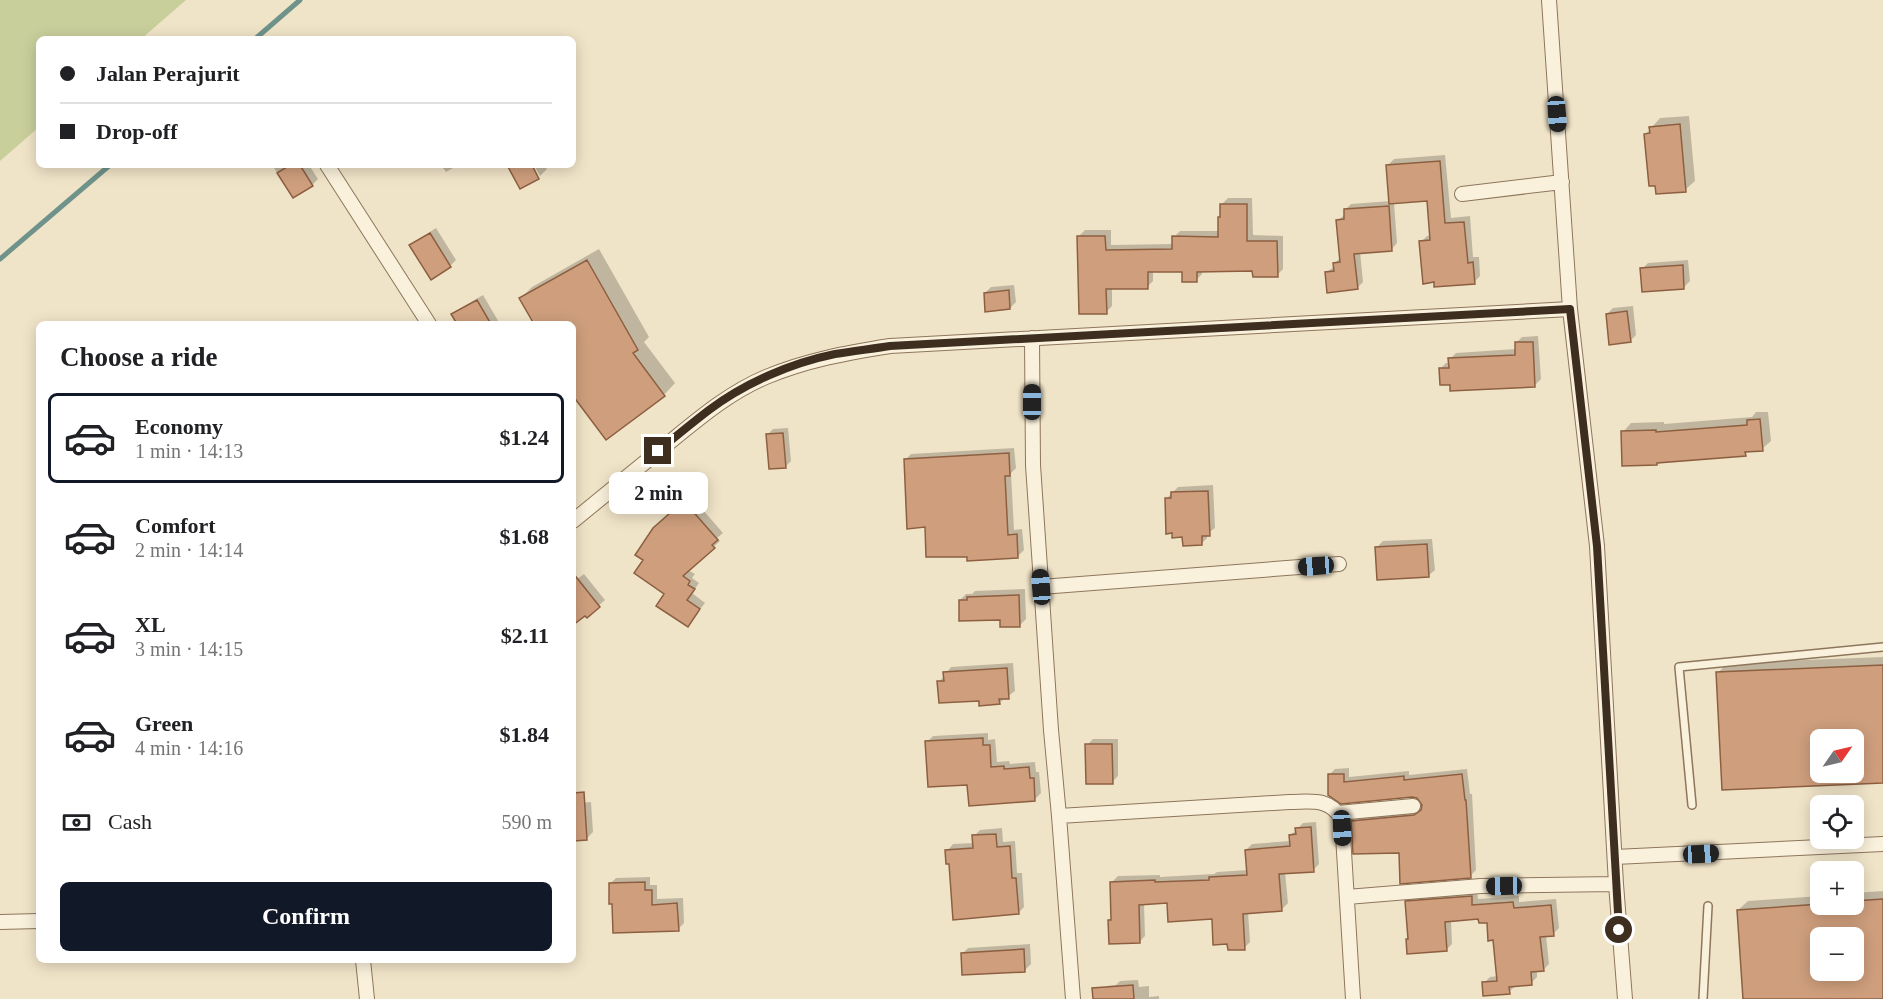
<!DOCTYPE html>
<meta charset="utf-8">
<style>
body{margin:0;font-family:"Times New Roman",serif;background:#f6f6f6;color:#202124;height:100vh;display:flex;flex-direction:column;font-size:22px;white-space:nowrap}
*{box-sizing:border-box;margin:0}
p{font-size:20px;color:#757577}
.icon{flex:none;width:33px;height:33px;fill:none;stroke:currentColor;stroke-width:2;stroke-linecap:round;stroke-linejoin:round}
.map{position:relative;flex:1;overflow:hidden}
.drawer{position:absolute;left:36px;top:321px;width:540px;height:642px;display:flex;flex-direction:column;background:#fff;border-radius:9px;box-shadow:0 3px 15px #0003}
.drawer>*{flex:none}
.top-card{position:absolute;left:36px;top:36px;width:540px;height:132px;border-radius:9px;box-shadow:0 3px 15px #0003;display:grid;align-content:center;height:132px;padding:0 24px;background:#fff}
.needle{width:39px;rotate:56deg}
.tools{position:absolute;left:1810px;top:729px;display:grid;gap:12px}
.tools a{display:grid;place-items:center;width:54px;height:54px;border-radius:9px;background:#fff;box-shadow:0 3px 15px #0003;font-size:30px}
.end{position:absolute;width:27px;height:27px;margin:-14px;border:8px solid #3d2e20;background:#fff;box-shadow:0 0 0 3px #fff}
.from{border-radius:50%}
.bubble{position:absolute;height:42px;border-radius:9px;background:#fff;box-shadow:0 3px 15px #0003;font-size:20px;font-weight:700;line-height:42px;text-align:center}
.car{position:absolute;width:18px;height:36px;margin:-18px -9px;border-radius:8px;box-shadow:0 0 4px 2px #0007;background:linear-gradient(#222 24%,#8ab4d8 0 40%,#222 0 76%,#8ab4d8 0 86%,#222 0)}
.top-card b{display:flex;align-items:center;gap:21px;height:57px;font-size:22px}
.top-card b+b{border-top:2px solid #e0e0e0}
.top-card i{width:15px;height:15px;background:#202124}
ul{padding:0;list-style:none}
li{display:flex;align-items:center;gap:18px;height:90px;margin:0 12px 9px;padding:0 12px;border:3px solid transparent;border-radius:9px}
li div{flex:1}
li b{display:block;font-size:22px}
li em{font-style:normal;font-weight:700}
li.current{border-color:#111827}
li>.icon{width:54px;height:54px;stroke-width:1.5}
h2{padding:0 24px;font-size:27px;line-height:72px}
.pay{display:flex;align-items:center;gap:15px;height:66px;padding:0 24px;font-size:22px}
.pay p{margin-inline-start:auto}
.cta{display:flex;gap:12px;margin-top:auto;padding:12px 24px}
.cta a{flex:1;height:69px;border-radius:9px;background:#111827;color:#fff;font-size:24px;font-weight:700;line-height:69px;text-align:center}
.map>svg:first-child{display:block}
.green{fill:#c9cf9b}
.shadow{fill:#0003;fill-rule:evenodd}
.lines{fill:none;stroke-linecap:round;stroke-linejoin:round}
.stream{stroke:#6f938a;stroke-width:5}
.building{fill:#cf9f7d;stroke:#8d5f41;stroke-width:1.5;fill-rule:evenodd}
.service-casing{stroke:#8d765c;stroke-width:10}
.minor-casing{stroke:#8d765c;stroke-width:16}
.service{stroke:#faf1dc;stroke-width:7}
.minor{stroke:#faf1dc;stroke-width:14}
.route{stroke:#3d2e20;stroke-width:8}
</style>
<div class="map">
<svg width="1883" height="999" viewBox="0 0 1883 999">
<rect width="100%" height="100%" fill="#f0e4c8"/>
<!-- green -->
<path class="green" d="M0,0H186L141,39H39V127L0,161Z"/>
<!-- shadow -->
<path class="shadow" d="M1689,116L1695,181L1685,190L1645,135L1660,118Z
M1445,155L1451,218L1470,216L1473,257H1479L1480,276L1474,282L1421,242L1427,236L1431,235L1428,200L1394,203L1397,243L1391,250L1360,252L1363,282L1357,288L1327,272L1335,266L1334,264L1341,257L1338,220L1346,214L1345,210L1351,204L1391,201L1388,165L1394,159Z
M272,165H309L318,179L312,185L293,196Z
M441,165H458L446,172Z
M534,165H544L547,169L540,176Z
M1228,198H1252L1253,235L1283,236V269L1277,275L1254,270H1202V274L1196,280L1183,270L1153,271V281L1147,287L1112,288V306L1106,312L1079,236L1085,230H1111V245L1174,244V237L1180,231H1219V217L1222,215V204Z
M436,228L456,260L450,266L431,278L411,246L417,240Z
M599,249L649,337L644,342L675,383L664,395L573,393V324H535L521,298L532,287Z
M1688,260L1690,281L1684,287L1642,269L1648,263Z
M1014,285L1016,302L1010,308L985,293L991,287Z
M483,295L500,324H459L453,314L459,309Z
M1633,306L1636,335L1630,341L1607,314L1613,308Z
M1538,336L1541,379L1535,385L1451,383L1440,369L1446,363H1450V359L1456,353L1516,349V343L1522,337Z
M1756,412H1768L1771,441L1762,449L1749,450L1745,454L1660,461L1657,464L1623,432L1631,423L1664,422V424L1752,417Z
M788,428L791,461L785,467L767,435L773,429Z
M1014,448L1016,468L1011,473L1014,530L1022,529L1024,550L1018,556L968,555L927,526L905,460L911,454Z
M1213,485L1215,528L1207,534V538L1201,544L1183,536L1166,499L1178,487Z
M686,500L691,506L696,502L723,533L717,538L720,541L688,570L695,574L692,578L699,583L692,593L705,603L688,625L645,560L661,522Z
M1432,539L1435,570L1428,576L1377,547L1383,541Z
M584,574L605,600L587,616L586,614L573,623V582Z
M1025,589L1026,619L1020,625L960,600L966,594H972L975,591Z
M1883,657V782L1723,789L1718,673L1727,663ZM1821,740H1854V772H1821Z
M1013,663L1015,691L999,703L980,699L939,682L951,667Z
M988,733V740L995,739L997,762L1009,761L1010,764L1035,762L1036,772H1039L1041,793L1035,799L968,783L927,742L933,736Z
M1093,739H1118V776L1112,782L1087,745Z
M1349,768V777L1409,771V775L1467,769L1470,794H1472L1476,870L1470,876L1400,851L1353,821L1359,815L1423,809L1422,801L1412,796L1341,802L1329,775L1335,769Z
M591,802L593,832L587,838L573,839V804Z
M1316,822L1319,864L1313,870L1285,872L1288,903L1282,909L1248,912L1250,942L1244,948L1229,942L1213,918L1168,902L1144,903L1145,936L1139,942L1109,920L1113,917L1112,882L1118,876L1160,875V877L1214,874L1217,872L1248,870L1246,850L1252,844L1291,841V835L1303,823Z
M1002,828L1003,842L1015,841L1017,873H1022L1024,907L1018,913L950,863L947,851L953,844L974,843V836L980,830Z
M650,877V885H657V899L683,898L684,923L678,929L610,884L616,878Z
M1477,890L1478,899L1519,896V902L1556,899L1559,928L1553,934L1546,935L1549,964L1543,970H1537V977L1531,983L1515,986L1509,992L1484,983L1490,977L1498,976L1494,939L1488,921L1480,917L1451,920L1452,944L1446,950L1409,938L1406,902L1412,896Z
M1883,891V999H1745L1738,910L1748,901L1821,896V904H1854V893ZM1821,938H1854V970H1821Z
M1030,944L1031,964L1025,970L962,954L968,948Z
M1138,980L1139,987L1149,986V997L1159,996V999H1101V992L1107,986L1116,985L1120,981Z"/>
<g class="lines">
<!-- stream -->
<path class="stream" d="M255,39L300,0
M0,259L110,165"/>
</g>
<!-- building -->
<path class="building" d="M1680,124L1686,192L1656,194L1655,186H1649L1644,134L1650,133L1649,127Z
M1440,161L1445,223L1464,222L1468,263L1473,262L1475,284L1434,287V282L1423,284L1419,241L1430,240L1427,201L1389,204L1386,165Z
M290,165H300L313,186L293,198L277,173Z
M507,165H532L539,179L520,189Z
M1220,204H1247V241H1277L1278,277H1253L1252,271L1197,272V282H1182V272H1148V289H1106L1107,314H1079L1077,236H1105L1106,250L1172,249V236L1218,237V217H1220Z
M1389,206L1392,251L1354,254L1358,289L1327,293L1325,272L1334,271L1333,263L1340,262L1336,220L1344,219V209Z
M430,233L451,267L431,280L409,245Z
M587,260L638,350L633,353L665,396L606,440L573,396V324H534L519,298Z
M1683,265L1684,289L1642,292L1640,268Z
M1009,290L1010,309L985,312L984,293Z
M477,300L491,324H457L451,314Z
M1627,311L1631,342L1609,345L1606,314Z
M1515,342H1533L1535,387L1450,391V385H1440L1439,368H1449L1448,358L1515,355Z
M1760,419L1763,451L1745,452L1746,456L1657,463V465L1622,466L1621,431L1656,430V432L1747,425V420Z
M783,433L786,468L769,469L766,434Z
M1009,453L1010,476H1005L1008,535L1017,534L1018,558L967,561V557H926L925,527L907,529L904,459Z
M1208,491L1210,536H1202V545L1183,546L1182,537L1172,538V533L1166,534L1165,498H1171V492Z
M679,505L685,511L689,507L718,540L712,545L715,548L683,576L690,581L688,585L695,589L687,600L700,609L688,627L656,606L664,594L634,573L643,560L635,555L653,528Z
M1427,544L1429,577L1377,580L1375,547Z
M573,573L600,607L587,618L585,616L573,625Z
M1019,595L1020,627H1000V620L959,621V600H967V597Z
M1883,665V783L1722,790L1716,672ZM1821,740H1854V772H1821Z
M1007,668L1009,699H999L1000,704L979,706V701L939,703L937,681H944L943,672Z
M983,738V745H990L991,767L1004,766V769L1029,767L1030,778H1034L1035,801L969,806L967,785L928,787L925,741Z
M1085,744H1112L1113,784H1086Z
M1328,774H1344V782L1404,776V780L1462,774L1465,800H1466L1471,878L1400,884L1399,853L1353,854L1351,821L1414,815L1421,810L1422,805L1417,798L1412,797L1341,804L1328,795Z
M584,792L587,840L573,841V793Z
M1311,827L1314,872L1279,874L1282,911L1243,914L1245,950H1228L1227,944L1213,945L1212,919L1168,922L1167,903L1139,905L1140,943L1109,944L1108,920H1111L1110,882L1155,880V882L1209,880V877L1247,875L1245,850L1290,846L1289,835L1296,834L1295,828Z
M996,834L997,847L1010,846L1012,878H1016L1019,914L953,920L949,864H946L945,850L973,848L972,835Z
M645,882V890H652V905L677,903L679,931L613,933L612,904H609V883Z
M1472,896V905L1513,902L1514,908L1551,905L1554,936L1540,937L1544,971L1531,972L1532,985L1509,987L1510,994L1483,996L1482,982L1497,981L1493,940L1488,941L1487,923H1479L1478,919L1445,922L1447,951L1407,954L1406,939H1408L1405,901Z
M1883,899V999H1743L1737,910L1821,904H1854V901ZM1821,938H1854V970H1821Z
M1024,949L1025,972L962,975L961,953Z
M1133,985L1134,999H1093L1092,988Z"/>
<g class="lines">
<!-- service casing -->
<g class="service-casing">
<path id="service" d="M1692,805L1679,667L1883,647
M1703,999L1708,906"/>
</g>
<!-- minor casing -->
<g class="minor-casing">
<path id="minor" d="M1549,0L1570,309L1597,546L1616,884L1625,999
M327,165L429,324
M1462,194L1562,182
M1032,338L1033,465L1051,730L1059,816L1289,802C1311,802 1329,797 1342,819L1353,999
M573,521C604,496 634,471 665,446C697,420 728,393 766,377C807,360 846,353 890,346L1570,309
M1041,587L1339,564
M1338,813L1413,806
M1059,816L1073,999
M1615,857L1883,844
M1347,897L1481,886L1616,884
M0,922L39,921
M363,960L367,999"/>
</g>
<!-- service -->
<use href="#service" class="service"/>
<!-- minor -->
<use href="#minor" class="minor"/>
</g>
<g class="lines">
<!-- route -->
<path class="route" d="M658,451C675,437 692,423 709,410C745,383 791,363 835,354C853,351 871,349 890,346L1570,309L1597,546L1619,930"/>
</g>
</svg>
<div class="tools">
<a><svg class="needle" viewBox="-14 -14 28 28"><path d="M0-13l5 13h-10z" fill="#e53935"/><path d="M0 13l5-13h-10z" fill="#757577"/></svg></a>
<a><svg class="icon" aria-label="locate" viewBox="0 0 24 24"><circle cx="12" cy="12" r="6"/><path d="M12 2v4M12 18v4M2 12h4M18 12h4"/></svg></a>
<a>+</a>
<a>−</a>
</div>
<i class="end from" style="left:1619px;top:930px"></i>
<i class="end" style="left:658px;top:451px"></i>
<div class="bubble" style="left:609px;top:472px;width:99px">2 min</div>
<i class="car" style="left:1557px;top:114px;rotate:176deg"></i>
<i class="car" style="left:1032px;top:402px;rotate:0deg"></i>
<i class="car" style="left:1316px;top:566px;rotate:266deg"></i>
<i class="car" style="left:1041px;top:587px;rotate:356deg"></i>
<i class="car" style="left:1342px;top:828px;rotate:177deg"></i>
<i class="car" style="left:1701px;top:854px;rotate:87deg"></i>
<i class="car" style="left:1504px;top:886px;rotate:269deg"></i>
<div class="top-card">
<b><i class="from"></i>Jalan Perajurit</b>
<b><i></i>Drop-off</b>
</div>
<section class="drawer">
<h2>Choose a ride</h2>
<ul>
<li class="current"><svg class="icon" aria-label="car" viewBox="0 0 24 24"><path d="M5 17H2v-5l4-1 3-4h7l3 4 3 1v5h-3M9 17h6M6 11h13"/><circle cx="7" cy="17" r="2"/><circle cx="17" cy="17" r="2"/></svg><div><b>Economy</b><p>1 min · 14:13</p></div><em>$1.24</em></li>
<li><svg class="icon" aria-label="car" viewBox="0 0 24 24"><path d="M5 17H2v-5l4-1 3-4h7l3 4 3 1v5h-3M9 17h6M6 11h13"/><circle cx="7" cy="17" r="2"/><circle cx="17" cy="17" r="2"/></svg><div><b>Comfort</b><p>2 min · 14:14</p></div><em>$1.68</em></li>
<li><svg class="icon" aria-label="car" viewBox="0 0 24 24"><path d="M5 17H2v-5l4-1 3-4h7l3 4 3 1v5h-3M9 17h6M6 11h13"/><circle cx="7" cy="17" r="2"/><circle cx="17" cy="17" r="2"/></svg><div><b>XL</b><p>3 min · 14:15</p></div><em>$2.11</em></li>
<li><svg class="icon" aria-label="car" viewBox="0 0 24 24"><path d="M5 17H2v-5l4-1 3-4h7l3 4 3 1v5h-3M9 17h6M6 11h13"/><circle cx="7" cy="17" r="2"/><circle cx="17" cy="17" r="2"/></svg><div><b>Green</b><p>4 min · 14:16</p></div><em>$1.84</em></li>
</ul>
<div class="pay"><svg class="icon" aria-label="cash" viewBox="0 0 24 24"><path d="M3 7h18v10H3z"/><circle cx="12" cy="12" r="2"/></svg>Cash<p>590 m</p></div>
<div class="cta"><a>Confirm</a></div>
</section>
</div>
